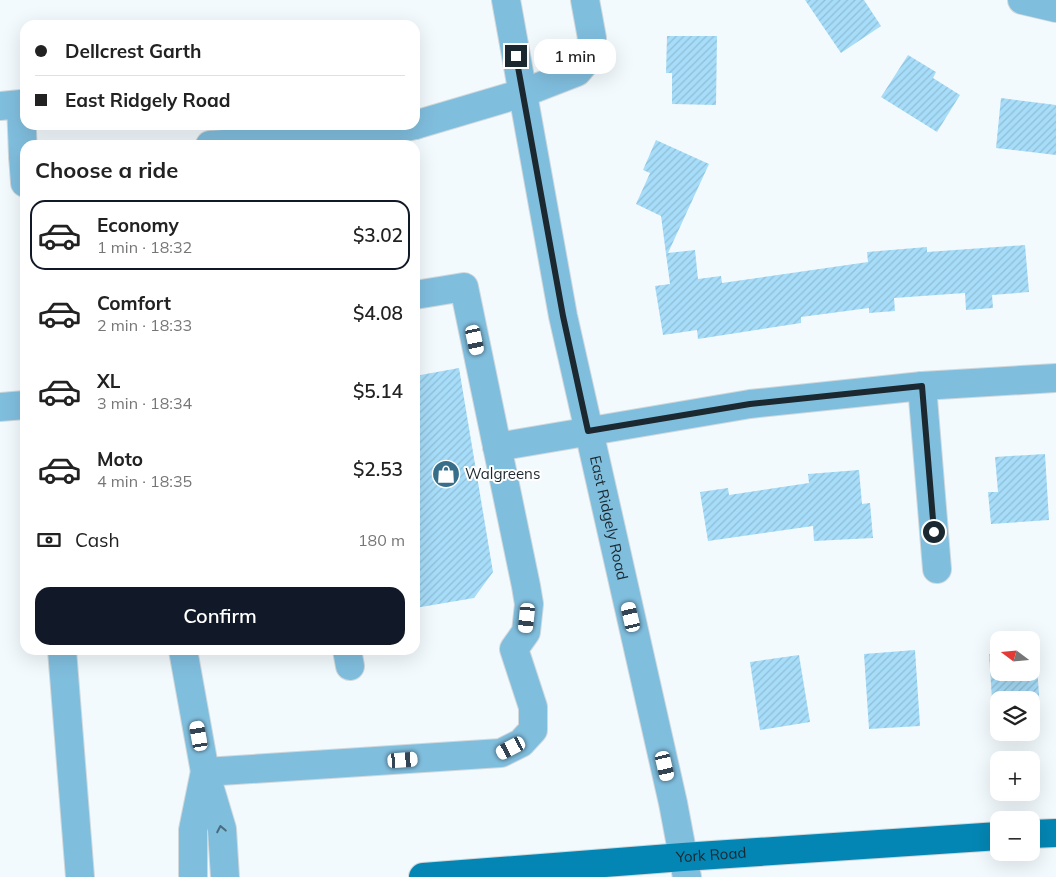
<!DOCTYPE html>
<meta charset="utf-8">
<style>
body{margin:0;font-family:Mulish,sans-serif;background:#f2f2f2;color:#222;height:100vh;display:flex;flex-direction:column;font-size:19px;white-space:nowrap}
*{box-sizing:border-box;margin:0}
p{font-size:16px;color:#767676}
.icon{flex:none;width:28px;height:28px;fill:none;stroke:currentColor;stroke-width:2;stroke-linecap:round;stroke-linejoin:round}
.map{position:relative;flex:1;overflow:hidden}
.drawer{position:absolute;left:20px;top:140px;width:400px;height:515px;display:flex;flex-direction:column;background:#fff;border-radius:15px;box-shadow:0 5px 20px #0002}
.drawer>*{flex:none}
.top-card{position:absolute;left:20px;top:20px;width:400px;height:110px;border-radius:15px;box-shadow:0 5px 20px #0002;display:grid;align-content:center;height:110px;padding:0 15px;background:#fff}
.needle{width:32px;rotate:286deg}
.controls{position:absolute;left:990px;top:631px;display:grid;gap:10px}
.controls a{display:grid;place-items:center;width:50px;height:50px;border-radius:10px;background:#fff;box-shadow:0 5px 20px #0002;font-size:25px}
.end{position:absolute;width:22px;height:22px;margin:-11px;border:6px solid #1b282f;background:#fff;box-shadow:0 0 0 2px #fff}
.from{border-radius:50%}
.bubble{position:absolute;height:35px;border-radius:15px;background:#fff;box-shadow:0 5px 20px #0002;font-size:16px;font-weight:600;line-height:35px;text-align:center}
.car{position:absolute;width:15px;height:30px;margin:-15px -8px;border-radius:6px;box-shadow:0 0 4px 1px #0007;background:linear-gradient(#fff 24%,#345 0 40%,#fff 0 76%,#345 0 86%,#fff 0)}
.top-card b{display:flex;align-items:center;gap:18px;height:48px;font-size:19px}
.top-card b+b{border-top:1px solid #e0e0e0}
.top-card i{width:12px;height:12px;background:#222}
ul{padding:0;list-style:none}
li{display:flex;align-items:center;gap:15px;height:70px;margin:0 10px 8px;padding:0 5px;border:2px solid transparent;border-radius:15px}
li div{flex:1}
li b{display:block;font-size:19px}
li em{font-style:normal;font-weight:600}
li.active{border-color:#111827}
li>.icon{width:45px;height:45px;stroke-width:1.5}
h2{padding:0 15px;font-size:22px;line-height:60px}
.pay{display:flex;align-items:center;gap:12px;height:55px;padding:0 15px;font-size:19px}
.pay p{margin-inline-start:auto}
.cta{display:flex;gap:10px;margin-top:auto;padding:10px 15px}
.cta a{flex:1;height:58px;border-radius:15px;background:#111827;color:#fff;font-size:20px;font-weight:600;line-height:58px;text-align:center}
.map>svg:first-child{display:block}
.building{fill:url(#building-hatch)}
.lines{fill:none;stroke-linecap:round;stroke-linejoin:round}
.minor-casing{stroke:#d0d8dc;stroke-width:30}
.major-casing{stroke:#d0d8dc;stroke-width:30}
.minor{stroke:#80bede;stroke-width:28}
.major{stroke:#0486b4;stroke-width:28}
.oneway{stroke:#486c7e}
.route{stroke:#1b282f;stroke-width:6}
.labels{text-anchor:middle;stroke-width:4;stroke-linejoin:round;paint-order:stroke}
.poi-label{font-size:15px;fill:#1b282f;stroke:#fff;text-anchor:start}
.street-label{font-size:15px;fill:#1b282f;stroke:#fff}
</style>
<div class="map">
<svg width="1056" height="877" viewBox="0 0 1056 877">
<defs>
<pattern id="building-hatch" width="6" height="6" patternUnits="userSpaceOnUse" patternTransform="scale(1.25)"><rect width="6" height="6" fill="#a7ddf9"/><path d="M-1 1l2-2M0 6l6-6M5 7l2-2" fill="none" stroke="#8fbed6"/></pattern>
</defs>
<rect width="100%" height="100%" fill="#f3fafd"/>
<!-- building -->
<path class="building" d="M805,0H864L881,26L841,53Z
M667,36H717L716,105L672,104V73H666Z
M908,55L936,72L933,78L960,95L937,132L881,97Z
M1001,98L1056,105V155L996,148Z
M656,140L709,164L668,253L695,250L698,279L721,276L722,283L868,262L867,252L927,247V252L1025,245L1029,292L992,295L993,308L966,310L965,293L894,298L895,311L869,313V308L801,317V323L698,339L697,330L663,335L655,286L670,284L661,216L636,204L650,173L643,170Z
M459,368L493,572L474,598L415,608V376Z
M1045,454L1049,520L991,524L988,492H998L995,457Z
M859,470L862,504L870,503L873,538L814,541L813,526L708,541L700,492L728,488L729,495L809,483L808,474Z
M915,650L920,726L869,729L864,654Z
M1036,651L1040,710L1031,711V700H999V713L993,714L989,654H999V672H1031V652Z
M799,655L810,722L760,730L750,662Z"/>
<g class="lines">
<!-- minor casing -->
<g class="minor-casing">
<g id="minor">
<path id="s1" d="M506,0L563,316L673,803L687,877"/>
<path d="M1022,0L1056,8"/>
<path d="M0,106L21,104L23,156"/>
<path d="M415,125L523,93L577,72L588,59L592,38L585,0"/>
<path d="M210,145L373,134L415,125"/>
<path d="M25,156H23L25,183"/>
<path d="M922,386L937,569"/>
<path d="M0,407L25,405"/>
<path d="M497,447L750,404L922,386L1056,378"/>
<path d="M62,650L80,877"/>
<path d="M183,650L205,772L222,829L225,877"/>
<path d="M347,650L350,666"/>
<path d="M205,772L501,753L521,743L533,730V707L514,649L526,632L529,604L526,586L464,287L415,295"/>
<path d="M193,877V830L204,776"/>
</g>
</g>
<!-- major casing -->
<g class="major-casing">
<g id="major">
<path d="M1031,834L1056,833"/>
<path id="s2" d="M423,877L683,857L999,836"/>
</g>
</g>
<!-- minor -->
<use href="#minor" class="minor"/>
<!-- major -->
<use href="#major" class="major"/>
</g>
<!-- one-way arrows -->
<defs><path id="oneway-chevron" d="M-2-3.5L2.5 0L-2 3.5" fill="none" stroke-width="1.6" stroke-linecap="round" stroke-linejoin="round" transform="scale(1.25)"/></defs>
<use class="oneway" href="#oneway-chevron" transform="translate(221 829) rotate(-101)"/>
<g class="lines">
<!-- route -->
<path class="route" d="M516,56L563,316L588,431L750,404L922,386L934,532"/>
</g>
<!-- icons -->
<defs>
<g id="shop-disc" transform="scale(1.4375)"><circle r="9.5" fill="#376e89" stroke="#fff"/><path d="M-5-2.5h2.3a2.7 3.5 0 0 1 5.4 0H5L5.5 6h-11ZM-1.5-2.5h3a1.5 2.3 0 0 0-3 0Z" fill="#fff"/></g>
</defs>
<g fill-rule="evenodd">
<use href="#shop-disc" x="446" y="474"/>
</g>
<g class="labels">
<!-- poi labels -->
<g class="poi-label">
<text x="465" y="479">Walgreens</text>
</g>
<!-- street labels -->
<g class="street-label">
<text dy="5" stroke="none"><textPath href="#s1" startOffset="528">East Ridgely Road</textPath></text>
<text dy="5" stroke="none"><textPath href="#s2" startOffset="289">York Road</textPath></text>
</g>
</g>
</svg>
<div class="controls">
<a><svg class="needle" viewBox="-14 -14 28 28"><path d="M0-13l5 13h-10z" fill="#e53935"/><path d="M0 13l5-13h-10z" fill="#767676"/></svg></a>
<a><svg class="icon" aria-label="layers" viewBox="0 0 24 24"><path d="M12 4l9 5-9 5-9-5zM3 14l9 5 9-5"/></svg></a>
<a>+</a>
<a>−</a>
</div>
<i class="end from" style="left:934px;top:532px"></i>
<i class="end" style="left:516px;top:56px"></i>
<div class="bubble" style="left:534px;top:39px;width:82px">1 min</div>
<i class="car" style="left:475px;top:340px;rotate:168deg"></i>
<i class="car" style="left:631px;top:617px;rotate:347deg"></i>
<i class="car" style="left:527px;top:618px;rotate:186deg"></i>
<i class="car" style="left:199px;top:736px;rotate:350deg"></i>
<i class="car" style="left:511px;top:748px;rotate:243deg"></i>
<i class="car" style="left:403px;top:760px;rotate:86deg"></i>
<i class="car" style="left:665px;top:766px;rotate:167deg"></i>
<div class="top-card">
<b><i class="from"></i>Dellcrest Garth</b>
<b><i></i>East Ridgely Road</b>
</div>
<section class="drawer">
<h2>Choose a ride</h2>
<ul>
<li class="active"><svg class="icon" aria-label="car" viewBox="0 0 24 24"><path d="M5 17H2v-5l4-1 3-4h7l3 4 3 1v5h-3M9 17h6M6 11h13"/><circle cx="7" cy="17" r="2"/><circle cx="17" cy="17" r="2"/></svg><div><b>Economy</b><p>1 min · 18:32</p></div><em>$3.02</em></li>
<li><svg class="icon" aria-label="car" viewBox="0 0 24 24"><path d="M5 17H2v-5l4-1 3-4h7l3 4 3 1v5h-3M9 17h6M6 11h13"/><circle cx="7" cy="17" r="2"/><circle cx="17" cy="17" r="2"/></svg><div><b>Comfort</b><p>2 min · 18:33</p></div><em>$4.08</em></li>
<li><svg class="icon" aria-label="car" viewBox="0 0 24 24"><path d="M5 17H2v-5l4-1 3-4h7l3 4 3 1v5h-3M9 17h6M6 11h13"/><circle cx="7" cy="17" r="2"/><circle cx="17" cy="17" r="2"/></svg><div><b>XL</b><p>3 min · 18:34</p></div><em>$5.14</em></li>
<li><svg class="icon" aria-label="car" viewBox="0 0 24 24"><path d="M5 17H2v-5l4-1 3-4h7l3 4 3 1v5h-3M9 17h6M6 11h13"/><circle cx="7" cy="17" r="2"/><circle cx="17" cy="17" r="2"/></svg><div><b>Moto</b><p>4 min · 18:35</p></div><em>$2.53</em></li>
</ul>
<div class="pay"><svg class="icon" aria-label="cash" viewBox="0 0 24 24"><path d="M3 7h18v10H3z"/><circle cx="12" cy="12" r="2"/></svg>Cash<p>180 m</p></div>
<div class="cta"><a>Confirm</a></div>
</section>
</div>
